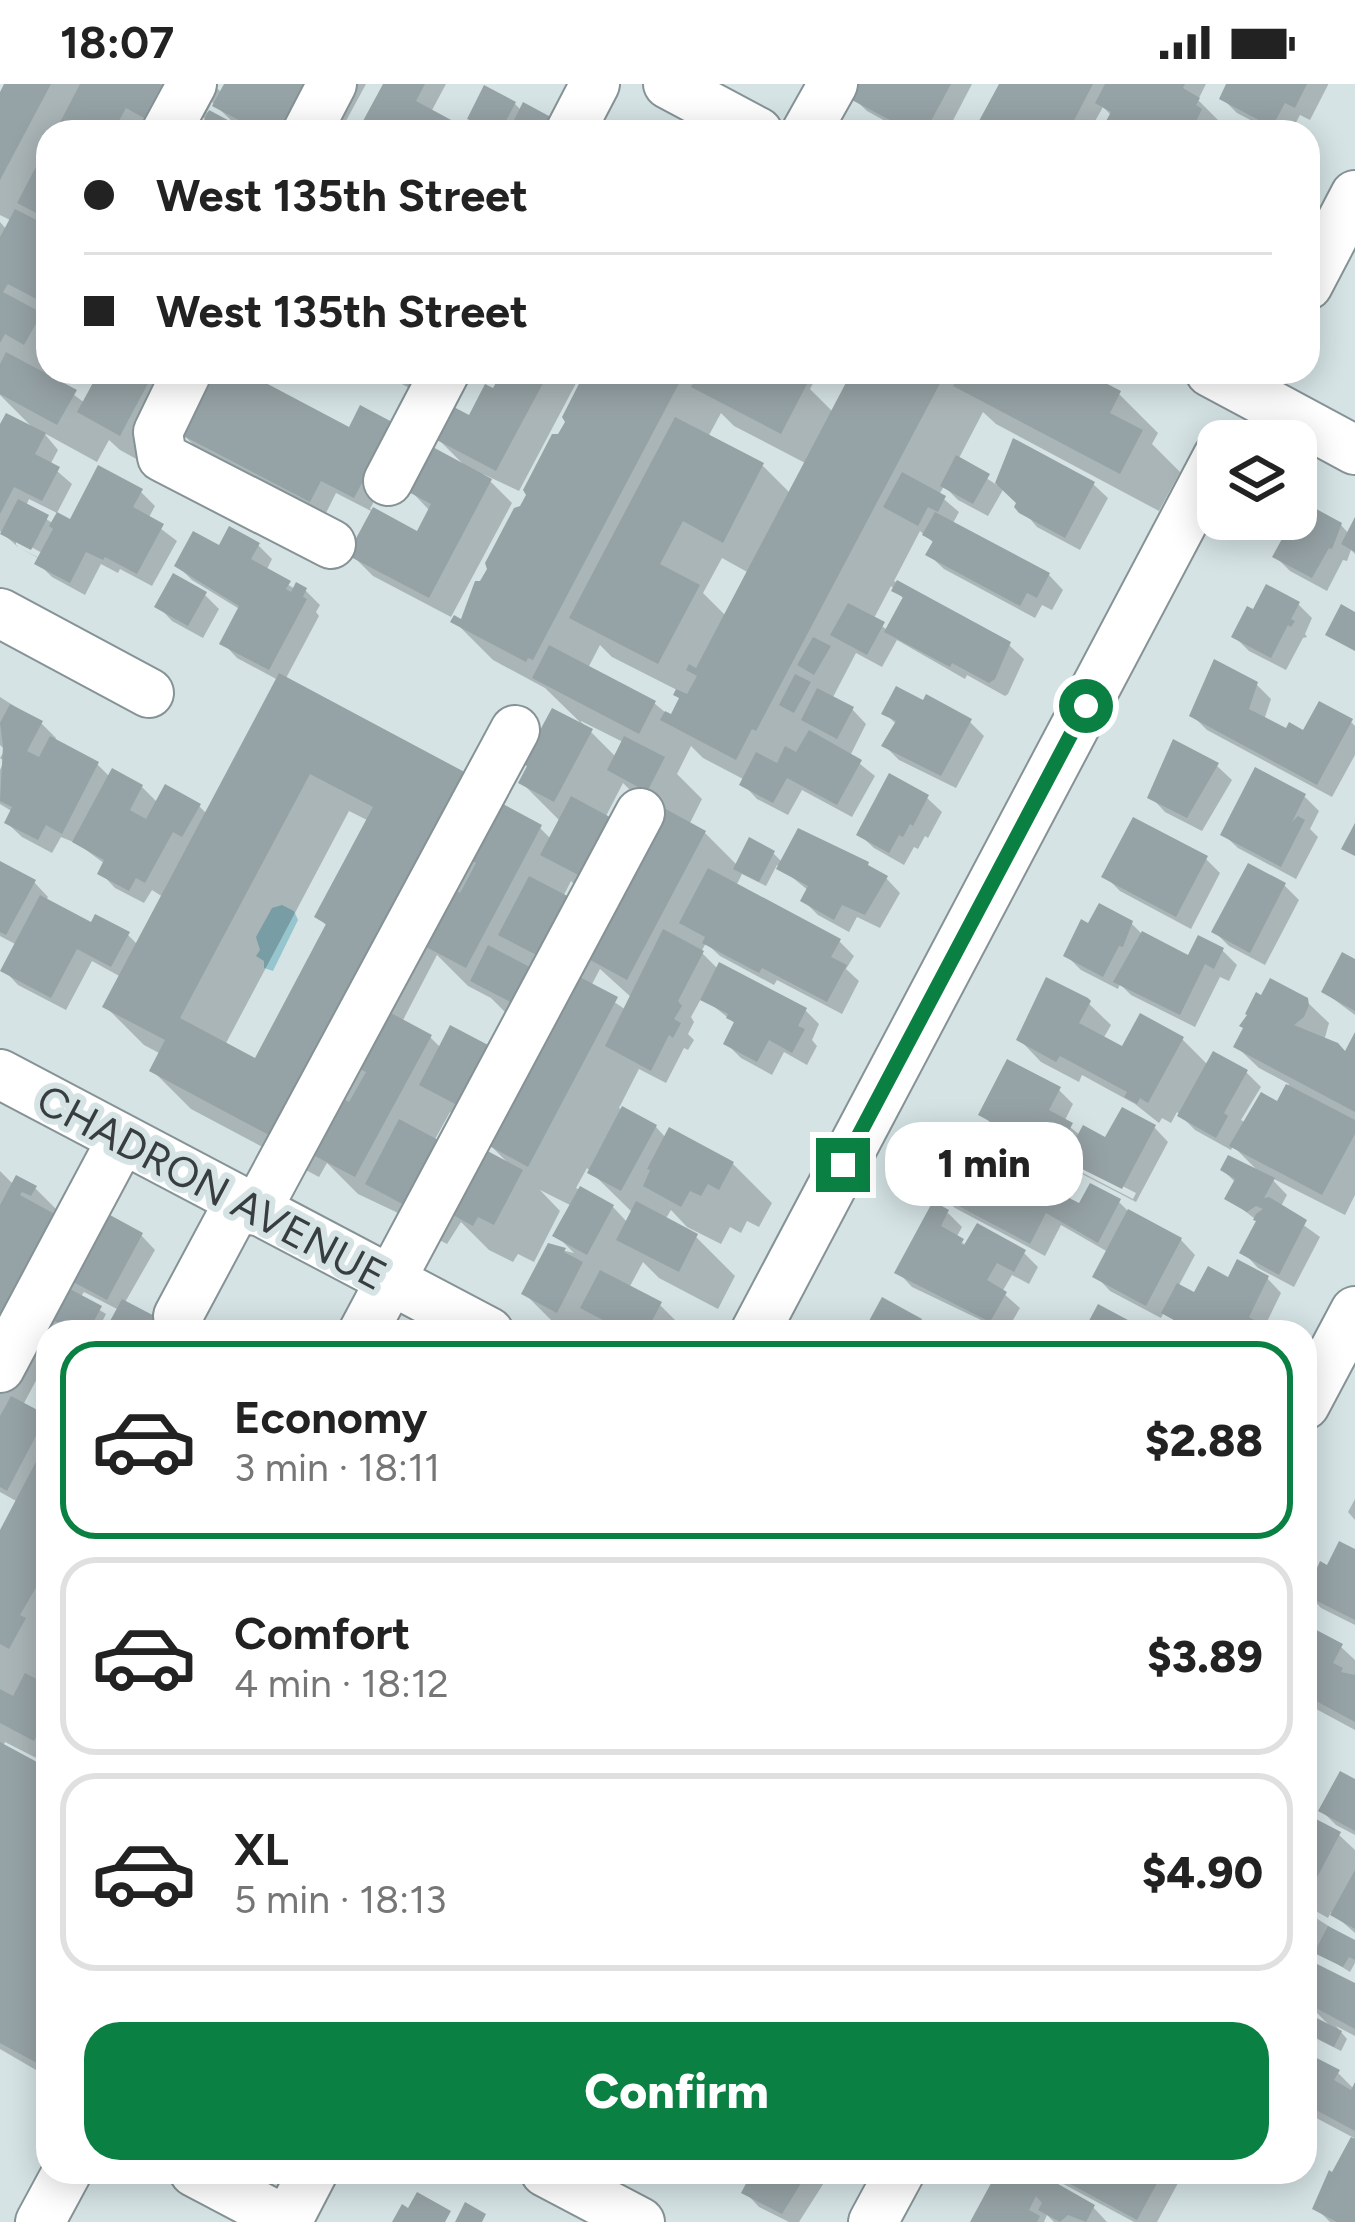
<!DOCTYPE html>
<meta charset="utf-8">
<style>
body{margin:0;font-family:Figtree,sans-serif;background:#f6f6f6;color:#222;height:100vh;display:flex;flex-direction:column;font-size:45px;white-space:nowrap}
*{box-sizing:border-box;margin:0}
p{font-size:39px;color:#767676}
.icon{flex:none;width:66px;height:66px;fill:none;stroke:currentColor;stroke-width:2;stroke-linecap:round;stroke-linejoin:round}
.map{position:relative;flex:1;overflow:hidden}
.side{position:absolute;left:36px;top:1236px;width:1281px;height:864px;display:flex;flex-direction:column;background:#fff;border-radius:36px;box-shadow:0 6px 30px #0003}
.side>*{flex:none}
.banner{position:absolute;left:36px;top:36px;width:1284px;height:264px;border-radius:36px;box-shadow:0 6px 30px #0003;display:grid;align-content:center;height:264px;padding:0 48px;background:#fff}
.controls{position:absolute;left:1197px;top:336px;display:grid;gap:24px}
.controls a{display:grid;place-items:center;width:120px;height:120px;border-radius:24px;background:#fff;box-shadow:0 6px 30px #0003;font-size:60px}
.end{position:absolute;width:54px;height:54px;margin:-27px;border:15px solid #0b8043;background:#fff;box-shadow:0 0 0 6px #fff}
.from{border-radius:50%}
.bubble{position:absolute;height:84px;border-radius:36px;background:#fff;box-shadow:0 6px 30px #0003;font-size:39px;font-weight:800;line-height:84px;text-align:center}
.banner b{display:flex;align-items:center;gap:42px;height:114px;font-size:45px}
.banner b+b{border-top:3px solid #e0e0e0}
.banner i{width:30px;height:30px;background:#222}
ul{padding:21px 0 0;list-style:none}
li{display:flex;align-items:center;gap:36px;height:198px;margin:0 24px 18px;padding:0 24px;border:6px solid #e0e0e0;border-radius:36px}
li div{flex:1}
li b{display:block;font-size:45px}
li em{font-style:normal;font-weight:800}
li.current{border-color:#0b8043}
li>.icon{width:108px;height:108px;stroke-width:1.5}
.cta{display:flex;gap:24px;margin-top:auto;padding:24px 48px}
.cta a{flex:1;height:138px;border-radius:36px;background:#0b8043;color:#fff;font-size:48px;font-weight:800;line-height:138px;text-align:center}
.status{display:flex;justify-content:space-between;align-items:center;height:84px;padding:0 60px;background:#fff;direction:ltr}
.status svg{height:33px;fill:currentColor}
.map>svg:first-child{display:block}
.water{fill:#97c5cd}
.shadow{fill:#0003;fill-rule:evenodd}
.building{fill:#96a3a6;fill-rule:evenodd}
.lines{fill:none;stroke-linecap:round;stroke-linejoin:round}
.minor-casing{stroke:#869396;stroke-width:52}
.minor{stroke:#fff;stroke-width:48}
.route{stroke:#0b8043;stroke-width:15}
.labels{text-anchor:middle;stroke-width:12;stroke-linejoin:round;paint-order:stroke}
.street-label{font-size:42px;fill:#383e3f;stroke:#d5e3e5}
</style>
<div class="status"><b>18:07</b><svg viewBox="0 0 49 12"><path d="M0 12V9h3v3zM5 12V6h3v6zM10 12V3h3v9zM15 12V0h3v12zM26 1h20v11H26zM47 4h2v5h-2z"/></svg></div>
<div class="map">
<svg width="1355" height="2138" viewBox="0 0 1355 2138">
<rect width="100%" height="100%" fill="#d5e3e5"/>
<!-- water -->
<path class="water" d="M282,821L294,827L298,836L273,887L264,884V877L256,872L260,866L256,853L272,824Z"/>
<!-- shadow -->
<path class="shadow" d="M8,0H213L222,9L227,0H366L340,48H48V288H69L62,302L85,319L94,302L80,288H239L351,347L406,356L370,425L418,451L431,428L409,405L465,382L436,353L470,335L494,308L505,288H582L519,407L483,390L512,419L451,533L373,492L351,470L373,428L336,409L325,431L194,361L181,349L160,388L120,366L109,356L97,378L44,349L58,366L50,381L72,400L57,429L29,415L26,422L54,440L71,439L141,408L155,422L148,435L177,457L152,502L120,485L118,489L101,480L85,511L52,493L38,479L40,475L18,463L0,447V347L33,344L0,311V138L7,146L12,137L0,131V15ZM212,18L237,42L236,44L207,28ZM179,21L208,36L202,46L178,22ZM16,455L46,471L43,476L16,462Z
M384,0H446L431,28L460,48H360Z
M859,0H972L947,48H905L867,27L852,13Z
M1002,0H1206L1198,16L1220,38L1217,44L1221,48H1103L1112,32L1103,23L1089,48H977Z
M1230,0H1328V1L1310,36L1300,31L1291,48H1273L1237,29L1222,14Z
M515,20L522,27L512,48H491L471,34Z
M388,288H444L430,315L398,298Z
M589,288H819L810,305L834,329L852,293L848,288H1078L1119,310L1158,349L1152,360L1180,388L1159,427L996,340L983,328L958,376L997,401L1008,382L1093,400L1108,414L1080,466L1037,443L1004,404L988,432L958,416L944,402L939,411L959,428L952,441L1049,491L1063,506L1052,526L1042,521L1035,534L944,485L929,471L935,460L920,447L894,497L1009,561L1024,575L1008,610L1005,612L967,591L965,595L897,556L882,583L856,569L832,615L852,625L866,640L850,672L875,692L852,733L802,706L788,731L757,715L743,700L745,696L703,674L691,662L677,690L702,715L689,741L705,749L738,782L773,769L783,779L886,794L900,809L880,844L857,833L849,848L818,831L804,817L809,807L777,781L766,802L742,790L736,802L839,857L854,872L846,885L859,897L842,930L777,896L774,901L720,872L706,859L701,868L719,886L805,926L819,940L812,956L817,962L807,981L784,968L772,991L741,974L726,959L736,940L702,913L691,933L694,938L688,950L694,956L688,966L684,964L666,999L639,985L619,1024L656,1043L666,1054L733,1080L772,1119L759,1143L747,1137L741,1149L730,1143L721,1160L687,1143L671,1126L665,1136L694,1151L735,1192L718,1225L659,1194L643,1178L629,1204L660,1221L687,1248H563L525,1210L549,1163L574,1169L556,1151L572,1122L540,1106L560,1127L534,1178L518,1170L513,1178L489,1166L461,1138L447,1160L407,1139L396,1128L358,1110L327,1079L319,1093L191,1025L152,986L161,970L144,961L105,922L121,893L92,877L66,926L18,901L4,886L17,861L0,852V780L34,798L48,813L46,817L92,842L128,851L138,861L163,813L152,806L144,819L115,804L101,789L105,780L78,760L61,753L52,769L22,753L7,739L13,728L0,720V686L4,677L0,674L5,666L0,661V613L41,639L56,654L54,658L97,680L111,694L142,703L158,719L199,722L207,730L278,596L237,574L223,559L241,526L192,496L178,482L221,465L258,461L272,475L266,487L295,505L306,507L320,521L316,528L319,532L285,596L540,744L552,756L561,738L522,699L584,642L545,604L493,576L454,537L462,539L560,353ZM721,329L734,342L807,380L791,410L763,382L708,353ZM722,474L749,489L726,532L703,509ZM891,502L905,516L889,547L873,536ZM600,561L612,573L679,607L682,615L672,634L654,619L588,584ZM581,637L625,659L617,674L581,638ZM623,699L649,725L617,740L605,734ZM349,727L369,737L318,833L328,843L256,978L225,961ZM571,797L583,809L601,845L563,813ZM437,871L468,902L491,914L512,935L551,955L528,997L441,964L430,953L402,938ZM600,885L632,914L626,926L591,902ZM450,1028L488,1059L508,1079L434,1057ZM587,1084L633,1129L628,1139L613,1123L576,1104Z
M1355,440V470L1351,466L1347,477L1343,476L1327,507L1290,487L1276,473L1341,441L1349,450Z
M205,511L219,525L203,554L172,537L158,522Z
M1298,520L1312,534L1305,550L1307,553L1303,554L1286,586L1249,567L1235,553Z
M1257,601L1271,615L1264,636L1287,648L1305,650L1351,638L1355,642V671L1332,713L1207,646L1193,632Z
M924,620L970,638L984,652L956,704L899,676L884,661L897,641L885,629Z
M1217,682L1232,696L1202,747L1165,728L1151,713Z
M1305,713L1319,727L1310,745L1318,753L1296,795L1238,764L1223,750Z
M927,714L942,728L928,754L925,752L918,765L914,763L904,781L874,764L859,750Z
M1206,775L1220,789L1191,845L1120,807L1105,792Z
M1250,783L1285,802L1299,816L1265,881L1229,862L1215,848Z
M1131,839L1143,851L1189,875L1222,866L1237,881L1229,897L1220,893L1195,943L1131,911L1120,900L1118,905L1081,886L1066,871Z
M1355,879V931L1324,908Z
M1086,917L1111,941L1103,955L1123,966L1182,955L1208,981L1246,988L1261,1003L1241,1036L1248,1040L1279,1021L1289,1000L1259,984L1237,963L1306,917L1329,939L1324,957L1346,972L1355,958V1111L1345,1131L1270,1093L1287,1111L1280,1124L1320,1153L1294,1203L1258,1184L1243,1168L1259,1138L1228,1114L1236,1099L1223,1086L1260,1089L1233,1062L1231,1066L1195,1046L1177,1028L1171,1039L1162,1034L1159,1039L1135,1020L1082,991L1079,998L1041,978L1020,956Z
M1059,1006L1073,1020L1064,1038L1081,1052L1107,1057L1154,1043L1168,1058L1136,1118L1082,1090L1073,1080L1070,1084L996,1045L982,1030ZM1081,1081L1136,1109L1133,1115L1081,1088Z
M1018,1085L1036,1103L1080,1123L1119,1118L1132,1131L1181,1156L1195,1171L1178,1203L1195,1212L1229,1197L1267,1194L1281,1209L1262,1248H1189L1164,1228L1161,1234L1110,1207L1096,1192L1108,1168L1061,1141L1045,1172L955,1124L940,1110Z
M0,1087L14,1101L35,1104L74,1143L141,1151L155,1166L108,1248L119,1226L84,1208L80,1214L106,1230L97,1248H73L65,1243L62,1248H48V1274L23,1321L48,1335V1680L5,1658L3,1663L48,1687V1993L0,1965V1452L18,1418L0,1408Z
M948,1129L962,1143L956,1154L967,1162L1024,1169L1038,1183L1029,1200L1012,1191L1002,1208L1020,1224L1006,1248L912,1203L898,1188Z
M920,1237L931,1248H867Z
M1355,1415V1436L1348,1428Z
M1355,1469V1541L1321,1524L1307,1509L1328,1485Z
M1305,1543L1341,1563L1355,1576V1646L1305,1619Z
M1305,1648L1313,1655L1305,1669Z
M1355,1698V1751L1336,1741L1322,1727Z
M1339,1751L1355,1766V1849L1331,1828L1328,1834L1305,1821V1757Z
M1305,1827L1355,1859V1879L1350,1888L1318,1868L1305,1892Z
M1355,1903V1952L1336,1942L1347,1955L1341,1967L1311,1952L1305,1962V1931L1331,1943L1305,1917V1909Z
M1305,1971L1338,1989L1355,2006V2138H1330L1316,2124L1354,2054L1305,2028Z
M722,2088H743L738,2097Z
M756,2088H821L827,2094L799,2138H789L759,2123L745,2108Z
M1010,2088H1184L1157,2138H1134L1056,2096L1053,2101L1093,2123L1107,2138H1054L1047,2131L1044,2138H973Z"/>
<!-- building -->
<path class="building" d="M4,0H51L0,96V8Z
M80,0H159L162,1L144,34L126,24L113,48H55Z
M224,0H306L281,48H261L212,22Z
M383,0H425L416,17L453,37L447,48H357Z
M856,0H951L925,48H913L848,14Z
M999,0H1093L1068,48H973Z
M1105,0H1185L1183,4L1200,14L1196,21L1202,25L1191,48H1100L1111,28L1095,19Z
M1226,0H1307L1295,24L1285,19L1272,43L1219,15Z
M484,1L516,18L500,48L467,35Z
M523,18L560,38L554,48H508Z
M209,26L250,48H198Z
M48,60V135L17,119Z
M15,125L48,142V168L42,178L48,181L46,220L8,200L3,208L42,229L24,261L5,250L0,259V153Z
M6,268L77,306L57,341L0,310V280Z
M77,288H154L120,352L77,328L94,297Z
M207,288H245L349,343L360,321L394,339L354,414L321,397L310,418L176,348Z
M502,288H549L496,387L433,354L450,321L469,331L485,300L493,304Z
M585,288H685L533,576L528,574L526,578L450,538L454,531L461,535L475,497H480L487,485L485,479L514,424L520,422L526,411L523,406L552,350H558L565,338L562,333Z
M700,288H788L808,298L781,350L691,303Z
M844,288H946L756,647L752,645L736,676L660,636L665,627L671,630L679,614L673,611L676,605L687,610L697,592L686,586L689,580L696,584L850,291Z
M961,288H1084L1121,307L1110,329L1143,346L1120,390L953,302Z
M6,329L46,349L35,370L60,383L42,417L14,403L0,430V340Z
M675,333L764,379L723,459L683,437L660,480L700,501L658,580L569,534Z
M1013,354L1095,398L1065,454L1019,429L1014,423L1016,419L995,399Z
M429,361L492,395L429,514L347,471L373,423L417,447L431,420L405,406Z
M956,371L990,390L973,420L940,402Z
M98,381L143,405L133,423L164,440L137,490L105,473L103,476L86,468L70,499L34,480L53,445L49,442L57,428L70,435Z
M902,388L946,412L938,428L928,423L918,442L883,423Z
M18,415L49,431L31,466L0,450Z
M1309,421L1342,439L1332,465L1329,464L1312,494L1272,473L1293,435L1300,437Z
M935,428L1050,489L1037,514L1027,509L1020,522L925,471L933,457L922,451Z
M1355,433V468L1341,460Z
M229,442L260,459L251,475L291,497L286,505L291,508L296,498L307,504L303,513L307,515L269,586L219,560L239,522L174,482L193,447L219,461Z
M173,489L207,508L188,542L154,523Z
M897,496L1011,558L995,595L989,599L952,579L950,583L884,548L903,513L891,507Z
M1266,500L1300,518L1291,535L1295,537L1291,543L1288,541L1271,574L1231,553L1247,522L1253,525Z
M848,519L885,538L867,571L830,551Z
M1341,520L1355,528V567L1325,551Z
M813,553L831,562L814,591L797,581Z
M549,561L656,617L639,650L532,594Z
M1214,575L1258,598L1249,625L1286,644L1289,638L1303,646L1319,617L1353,635L1317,701L1189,632Z
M279,589L472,692L280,1057L149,987L165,956L102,923ZM310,690L373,723L314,833L326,840L255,974L180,934Z
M795,590L811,598L794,629L779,621Z
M896,602L923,616L926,610L972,635L941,692L881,662L896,637L881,630Z
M817,604L854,623L837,655L801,636Z
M10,620L43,637L27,667L39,673L50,652L99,678L62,750L46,741L38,756L4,739L12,723L0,717L3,662L0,639Z
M552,624L593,645L554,718L518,699L527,682L522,680L536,646L539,648Z
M809,646L862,676L837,721L787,694L773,719L739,701L756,668L777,679L785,662L796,668Z
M624,652L665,673L647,708L607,686Z
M1173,655L1219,679L1187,734L1147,714Z
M1255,683L1306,710L1292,738L1298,732L1305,736L1281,783L1220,751Z
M112,684L143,701L130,726L146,735L165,700L201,720L182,753L173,748L145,799L136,794L129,807L97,790L104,776L72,758Z
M889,689L929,711L913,742L910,740L903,753L899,751L889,769L856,751Z
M571,712L619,738L588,796L540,771Z
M501,719L542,741L466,884L426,863L437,843L433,840L455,806L460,809L476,779L471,776Z
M662,723L706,747L627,896L583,872Z
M1133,733L1208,772L1176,833L1101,793Z
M1355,739V772L1341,765Z
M798,744L869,778L868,781L888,792L865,831L842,821L834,836L800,817L808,802L776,785Z
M749,753L775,767L759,798L733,785Z
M0,777L36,796L6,851L0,848Z
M1248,779L1286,799L1250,869L1211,848Z
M708,784L841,855L831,873L847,881L827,918L762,884L759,889L702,859L705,853L679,839Z
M529,792L577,817L546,876L498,851Z
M40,811L91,838L95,830L130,848L111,883L77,865L51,914L0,887Z
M1099,819L1133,837L1123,863L1119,862L1103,893L1063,872L1081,835L1088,839Z
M663,845L704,867L678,917L682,922L674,935L681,939L673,954L669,951L651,987L605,962Z
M1142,847L1188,871L1198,851L1224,864L1214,885L1205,880L1180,931L1113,898Z
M488,861L539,888L520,923L470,897Z
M1342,868L1355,875V927L1321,908Z
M719,878L807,924L798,942L805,945L792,969L769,956L757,978L723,960L734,938L726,934L728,930L700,916Z
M574,890L618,913L528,1083L484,1059L521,990L527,993L549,951L543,948Z
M1046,893L1088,914L1091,917L1079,939L1122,962L1140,929L1184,953L1148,1019L1140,1014L1137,1020L1124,1013L1127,1008L1060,972L1056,978L1016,956Z
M1270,894L1308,914L1309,921L1304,933L1294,941L1338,959L1345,967L1355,948V1028L1233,963L1243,944L1239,942L1247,931L1245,930L1256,908L1261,911Z
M391,929L432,951L355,1093L315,1072L329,1038L332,1040L345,1016L349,1018L366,988L360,985L369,963Z
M450,941L490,962L459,1022L419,1001Z
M1213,967L1248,986L1224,1029L1228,1032L1216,1054L1177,1032Z
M1007,975L1061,1003L1049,1026L1073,1039L1055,1072L978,1031Z
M1286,1000L1355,1036V1050L1322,1111L1229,1062L1261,1008L1277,1017Z
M622,1022L657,1041L621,1107L587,1089Z
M1122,1023L1156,1041L1122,1105L1064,1076L1083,1041L1105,1053Z
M399,1035L442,1058L408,1123L365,1100Z
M669,1043L734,1078L719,1106L708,1100L701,1112L690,1107L681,1123L643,1102L650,1086L647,1085Z
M972,1057L1020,1082L1006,1107L1025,1117L1036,1097L1079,1119L1090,1099L1121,1115L1098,1159L1046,1129L1030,1160L936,1110L954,1075L961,1079Z
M480,1063L523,1086L494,1141L478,1133L473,1142L446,1127Z
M1228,1071L1275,1094L1264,1114L1269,1113L1307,1136L1279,1191L1239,1169L1256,1137L1253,1136L1256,1130L1263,1125L1256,1122L1247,1128L1224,1115L1235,1095L1220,1086Z
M16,1091L37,1102L31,1112L22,1108L20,1111L60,1133L0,1254V1121Z
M580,1102L614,1121L587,1171L552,1152Z
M636,1117L698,1150L679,1188L616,1156Z
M933,1117L949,1126L941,1142L964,1155L961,1160L964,1161L977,1139L1026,1166L1014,1188L997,1179L987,1196L1007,1208L990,1238L894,1189Z
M99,1125L143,1149L107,1216L62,1192Z
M1128,1125L1182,1154L1146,1222L1092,1193Z
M548,1159L566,1164L564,1168L583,1178L557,1229L521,1210Z
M1237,1175L1269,1192L1249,1233L1254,1236L1248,1248H1196L1161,1229L1177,1199L1194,1208L1208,1182L1228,1193Z
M600,1186L662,1218L646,1248H626L580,1224Z
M68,1204L102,1222L88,1248H74L51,1235Z
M882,1213L922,1235L915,1248H863Z
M122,1215L185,1248H104Z
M1098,1220L1141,1243L1138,1248H1083Z
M11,1312L47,1331L7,1407L0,1403V1332Z
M48,1355V1483L20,1531L26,1534L9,1565L0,1560V1446Z
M1339,1457L1355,1465V1536L1305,1511L1320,1477L1327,1481Z
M1305,1540L1343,1560L1333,1579L1343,1584L1341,1588L1355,1591V1638L1305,1611Z
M25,1589L44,1599L48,1590V1630L34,1657L0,1639V1605L13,1612Z
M0,1658L48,1684V1985L0,1959Z
M1340,1687L1355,1695V1747L1318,1727Z
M1314,1734L1341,1748L1305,1816V1745Z
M1355,1786V1845L1330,1831Z
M1328,1842L1355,1856V1876L1349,1873L1343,1883L1314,1869Z
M1317,1880L1355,1899V1945L1305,1918V1902Z
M1305,1928L1342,1947L1334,1963L1305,1948Z
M1305,1968L1340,1986L1334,1996L1351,2006L1355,1998V2047L1305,2020Z
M1351,2053L1355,2055V2138H1337L1312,2125L1329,2086L1332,2088Z
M752,2088H808L782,2130L741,2109Z
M1007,2088H1037L1095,2121L1086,2138L1068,2131L1060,2138L1038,2126L1042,2119L1036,2112L1029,2126L1040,2132L1037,2138H970L996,2090L1004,2094Z
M1048,2088H1163L1137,2136Z
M417,2108L451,2127L445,2138H392L402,2120L408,2124Z
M465,2118L486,2130L482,2138H455Z"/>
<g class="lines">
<!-- minor casing -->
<g class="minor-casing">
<path id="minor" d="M668,0L758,48
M166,48L192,0
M307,48L332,0
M570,48L595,0
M806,48L833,0
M1308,201L1355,111
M187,288L158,348L162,373L331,460
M1210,288L1355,366
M388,397L445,288
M0,529L149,609
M0,990L489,1248
M256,1127L515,646
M178,1232L239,1118
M363,1248L640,729
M755,1248L1218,372
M0,1284L122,1055
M1305,1321L1355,1227
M194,2088L287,2137
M545,2088L640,2138
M40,2138L67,2088
M287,2138L313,2088
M873,2138L900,2088"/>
</g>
<!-- minor -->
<use href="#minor" class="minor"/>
</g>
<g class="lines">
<!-- route -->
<path class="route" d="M843,1081L1086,622"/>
</g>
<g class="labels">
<!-- street labels -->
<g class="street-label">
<text transform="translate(212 1103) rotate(28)" y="15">CHADRON AVENUE</text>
</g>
</g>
</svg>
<div class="controls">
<a><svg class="icon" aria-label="layers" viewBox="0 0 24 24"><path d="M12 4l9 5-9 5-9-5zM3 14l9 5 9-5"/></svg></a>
</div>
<i class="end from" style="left:1086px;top:622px"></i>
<i class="end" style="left:843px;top:1081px"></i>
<div class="bubble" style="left:885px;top:1038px;width:198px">1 min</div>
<div class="banner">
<b><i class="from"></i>West 135th Street</b>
<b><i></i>West 135th Street</b>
</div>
<section class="side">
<ul>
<li class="current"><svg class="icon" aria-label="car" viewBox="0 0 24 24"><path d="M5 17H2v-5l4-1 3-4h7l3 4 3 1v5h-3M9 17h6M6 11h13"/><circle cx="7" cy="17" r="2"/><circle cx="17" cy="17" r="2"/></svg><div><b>Economy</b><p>3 min · 18:11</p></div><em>$2.88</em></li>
<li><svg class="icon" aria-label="car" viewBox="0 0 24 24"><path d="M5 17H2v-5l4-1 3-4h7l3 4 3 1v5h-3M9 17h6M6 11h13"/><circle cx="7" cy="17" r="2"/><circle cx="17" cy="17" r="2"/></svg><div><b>Comfort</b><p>4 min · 18:12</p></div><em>$3.89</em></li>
<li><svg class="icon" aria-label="car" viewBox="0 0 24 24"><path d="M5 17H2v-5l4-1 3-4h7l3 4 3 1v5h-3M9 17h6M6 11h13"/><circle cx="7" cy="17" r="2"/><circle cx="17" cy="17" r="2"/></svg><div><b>XL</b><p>5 min · 18:13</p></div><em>$4.90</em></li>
</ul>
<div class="cta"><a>Confirm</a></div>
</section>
</div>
